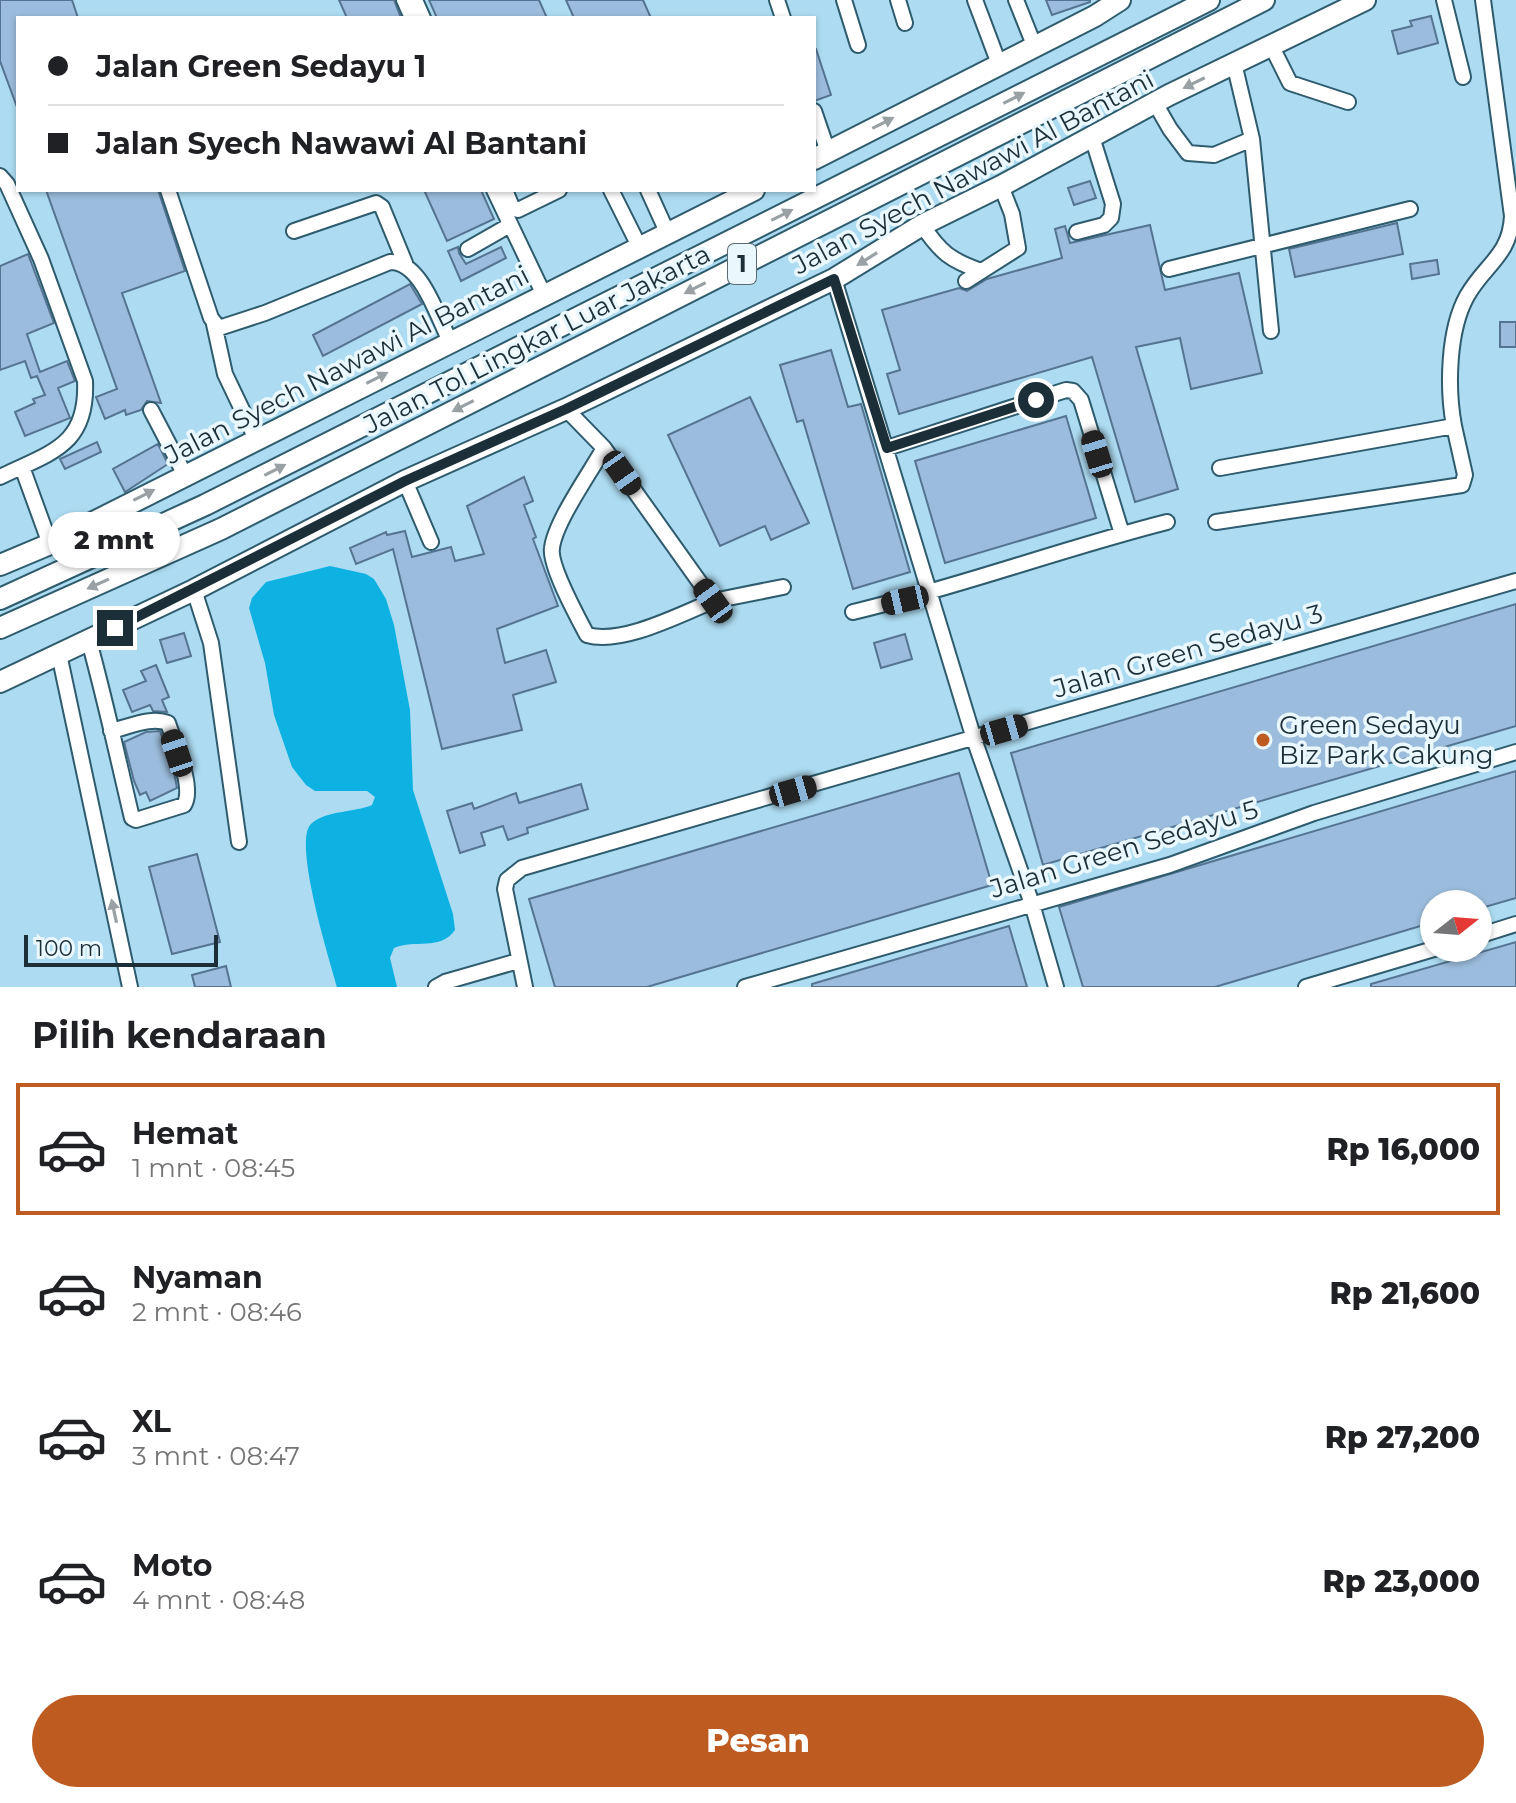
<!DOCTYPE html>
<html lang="id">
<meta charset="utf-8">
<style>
body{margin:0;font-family:Montserrat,sans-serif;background:#f2f2f2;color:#202124;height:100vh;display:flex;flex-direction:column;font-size:30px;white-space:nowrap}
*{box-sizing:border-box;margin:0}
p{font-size:26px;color:#757577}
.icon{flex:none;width:44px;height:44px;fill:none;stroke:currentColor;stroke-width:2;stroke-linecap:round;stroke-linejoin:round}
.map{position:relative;height:987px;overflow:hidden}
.details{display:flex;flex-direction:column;background:#fff;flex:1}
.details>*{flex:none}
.guide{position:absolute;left:16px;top:16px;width:800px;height:176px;border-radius:0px;box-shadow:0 2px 6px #0004;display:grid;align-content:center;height:176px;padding:0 32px;background:#fff}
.needle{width:52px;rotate:73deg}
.buttons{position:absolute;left:1420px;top:890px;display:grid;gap:16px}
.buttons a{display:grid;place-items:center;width:72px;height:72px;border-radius:50%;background:#fff;box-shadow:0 2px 6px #0004;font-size:40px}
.scale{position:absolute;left:24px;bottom:20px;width:194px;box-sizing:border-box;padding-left:8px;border:4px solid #1c2f38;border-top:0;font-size:22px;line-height:28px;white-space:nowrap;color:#1c2f38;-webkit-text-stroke:6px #eaf8fe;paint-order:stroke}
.end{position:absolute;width:36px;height:36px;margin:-18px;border:10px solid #1c2f38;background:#fff;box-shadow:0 0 0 4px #fff}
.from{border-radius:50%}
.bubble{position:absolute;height:56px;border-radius:28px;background:#fff;box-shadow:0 2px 6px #0004;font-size:26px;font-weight:800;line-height:56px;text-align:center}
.car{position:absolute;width:24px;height:48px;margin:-24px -12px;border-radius:10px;box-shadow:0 0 6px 2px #0007;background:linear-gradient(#222 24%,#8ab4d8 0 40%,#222 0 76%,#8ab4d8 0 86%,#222 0)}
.guide b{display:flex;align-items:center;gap:28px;height:76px;font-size:30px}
.guide b+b{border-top:2px solid #e0e0e0}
.guide i{width:20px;height:20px;background:#202124}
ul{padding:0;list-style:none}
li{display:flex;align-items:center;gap:24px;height:132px;margin:0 16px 12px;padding:0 16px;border:4px solid transparent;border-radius:0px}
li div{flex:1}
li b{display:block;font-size:30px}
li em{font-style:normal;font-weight:800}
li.active{border-color:#bd5b20}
li>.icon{width:72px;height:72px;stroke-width:1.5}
h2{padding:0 32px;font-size:36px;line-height:96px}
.cta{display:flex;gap:16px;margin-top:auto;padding:16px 32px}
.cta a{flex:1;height:92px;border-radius:48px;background:#bd5b20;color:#fff;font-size:32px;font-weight:800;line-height:92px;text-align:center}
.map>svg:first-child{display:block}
.water{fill:#0db1e2}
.building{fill:#9bbcdc;stroke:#557491;stroke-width:2}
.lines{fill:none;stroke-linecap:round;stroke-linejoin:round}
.minor-casing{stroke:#2e5b6d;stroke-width:18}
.highway-casing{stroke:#2e5b6d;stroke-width:24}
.minor{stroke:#fff;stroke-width:14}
.highway{stroke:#fff;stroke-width:20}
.oneway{fill:#99a1a5}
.route{stroke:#1c2f38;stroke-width:10}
.poi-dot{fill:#bd5b20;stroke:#eaf8fe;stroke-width:3}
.labels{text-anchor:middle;stroke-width:7;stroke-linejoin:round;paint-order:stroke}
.shield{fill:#eaf8fe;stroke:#5a6b73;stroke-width:2}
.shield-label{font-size:24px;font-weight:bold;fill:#1c2f38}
.street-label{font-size:26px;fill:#1c2f38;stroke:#eaf8fe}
.poi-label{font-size:26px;fill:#1c2f38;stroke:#eaf8fe;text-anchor:start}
</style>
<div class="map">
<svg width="1516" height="987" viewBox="0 0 1516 987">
<rect width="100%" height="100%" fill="#addcf2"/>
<!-- water -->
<path class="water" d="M330,566L366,574L374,579L386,599L394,625L410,710L413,790L453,914L455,930C440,951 415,939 394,948L390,958L397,987H337C330,961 291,838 312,823C328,810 353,813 372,805L375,797L367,791H315L306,785L292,767L274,715L265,663L249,608L252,598L266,582Z"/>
<!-- building -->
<path class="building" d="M0,0H72L78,18H18L17,107L0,61Z
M339,0H394L401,18H347Z
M429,0H539L547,18H437Z
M566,0H643L651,18H574Z
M1046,0H1090V2L1052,15Z
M1431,16L1438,43L1398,54L1392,31L1412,26L1410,21Z
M814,49H816L831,95L814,101Z
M1090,181L1096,198L1074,205L1068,188Z
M46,190H158L185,271L122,293L161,403L147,401L141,410L126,415L125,410L105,419L96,397L117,389Z
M424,190H481L494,219L447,241Z
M1397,223L1403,254L1295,277L1289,249Z
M1150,225L1165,290L1239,273L1262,373L1191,389L1180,338L1136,347L1178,489L1135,502L1092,357L899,414L887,374L900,370L882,310L959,288L967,291L987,279L1062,258L1055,229L1065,226L1070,243Z
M458,247L459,253L466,264L501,247L506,258L461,281L448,251Z
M28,254L54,323L27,334L40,372L67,361L75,381L58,388L70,418L25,436L15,412L35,403L33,399L45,395L37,376L31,378L25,361L0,370V266Z
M1437,260L1439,274L1412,279L1410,264Z
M410,284L422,304L323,356L313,335Z
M1500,322H1516V347H1500Z
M831,350L848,407L861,404L910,572L853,589L803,420L797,422L780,365Z
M750,397L809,523L771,540L765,526L720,546L668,435Z
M1066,416L1096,518L945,563L915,461Z
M97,442L101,452L65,469L60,459Z
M158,444L168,464L125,492L113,469Z
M524,477L533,501L524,505L536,537L533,539L558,606L497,629L505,663L546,650L556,682L513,695L522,730L442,749L393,549L356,564L350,548L386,532L387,535L405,531L412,557L451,547L455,561L484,554L467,506Z
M1516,604V726L1043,865L1011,753Z
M184,633L191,656L167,663L160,640Z
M905,634L912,659L881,668L874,643Z
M156,665L169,697L162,700L167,712L153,711L150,705L132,712L123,690L146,681L141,671Z
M160,731L173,767L177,788L150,801L146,792L140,795L134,781L124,742L146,732Z
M1516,771V898L1478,909V904H1434V922L1215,987H1083L1059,907Z
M959,773L992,885L647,987H555L529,899Z
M581,784L588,809L527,828L528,833L508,840L503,826L481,833L485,845L460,853L447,811L472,803L474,809L516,793L519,803Z
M197,854L220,942L172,954L149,867Z
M1009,926L1027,987H812V984Z
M1516,942V987H1371V984Z
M226,966L231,987H195L192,975Z"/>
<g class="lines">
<!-- minor casing -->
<g class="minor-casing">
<path id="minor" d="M404,0L412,18
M415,0L423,18
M777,0L783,18
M844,0L858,45
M898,0L905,23
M975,0L999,64
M1016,0L1034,45
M1444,0L1463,77
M1271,45L1290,83L1348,102
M1234,63L1252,139L1271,331
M1155,103L1170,129L1188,153L1214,155L1252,139
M814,111L828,152
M0,176L7,184L41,259L85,381C88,446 51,452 0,477
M168,190L211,318L219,328L265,313L390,262C421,261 437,316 450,341
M494,190L544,295
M505,190L512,207L518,210L559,190
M611,190L640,248
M648,190L668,234
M922,225C941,253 950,260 981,271
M294,231L376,203L382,207L405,263
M1077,232L1104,225L1111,218L1113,204L1092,137
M468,249L510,225
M1169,269L1410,209
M834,279L974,739L1032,904L1056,987
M966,281L1018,248L1012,214L1001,186
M214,324L225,374L256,439
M566,409L604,448L713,601L783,587
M151,410L185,475
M604,448C590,473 555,522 552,548C549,565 578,618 587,635C622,645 679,615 713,601
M887,448L1066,390L1073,391L1081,400L1122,534
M22,467L50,544
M1220,468L1454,426C1447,388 1448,330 1467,296C1485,264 1510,256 1512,216L1483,0
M405,481L431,542
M1216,522L1462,485L1465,475L1454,426
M194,590L211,643L239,842
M853,612C959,587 1061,549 1167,522
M89,641C105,699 118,759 132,818L136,820L184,805C195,788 174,742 168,723C151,716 129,727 111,731
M59,654L130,987
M1478,936L1516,924
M436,987L445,982L518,961
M525,987L505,889L507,880L522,868L1516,581
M745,987L1170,865L1314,813L1516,752
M1306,987L1437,948"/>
</g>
<!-- highway casing -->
<g class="highway-casing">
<path id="highway" d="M814,159L1095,16L1120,0
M0,565L50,544L754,190
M0,599L205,505L1209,0
M0,628L221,529L1264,0
M0,682L194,590L405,481L566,409L834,279L922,225L1001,186L1169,95L1365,0"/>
</g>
<!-- minor -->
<use href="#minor" class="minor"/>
<!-- highway -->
<use href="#highway" class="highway"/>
</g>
<!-- one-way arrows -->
<defs><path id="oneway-solid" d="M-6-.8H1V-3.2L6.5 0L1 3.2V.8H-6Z" transform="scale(2)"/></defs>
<g class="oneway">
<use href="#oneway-solid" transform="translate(1194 83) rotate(154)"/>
<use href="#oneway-solid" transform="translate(1014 98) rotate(-27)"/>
<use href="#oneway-solid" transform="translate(883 123) rotate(-27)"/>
<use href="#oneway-solid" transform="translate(782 215) rotate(-27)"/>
<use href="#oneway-solid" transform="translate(867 259) rotate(148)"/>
<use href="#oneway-solid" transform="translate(695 288) rotate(153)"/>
<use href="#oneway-solid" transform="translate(377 378) rotate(-27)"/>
<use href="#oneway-solid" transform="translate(463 406) rotate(153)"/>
<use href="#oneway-solid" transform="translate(275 470) rotate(-27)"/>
<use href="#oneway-solid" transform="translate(144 495) rotate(-27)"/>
<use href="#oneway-solid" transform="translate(98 584) rotate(156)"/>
<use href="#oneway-solid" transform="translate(114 911) rotate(-102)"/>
</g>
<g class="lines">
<!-- route -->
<path class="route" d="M115,628L405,481L566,409L834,279L887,448L1036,400"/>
</g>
<!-- markers -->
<circle class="poi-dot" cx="1263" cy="740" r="8"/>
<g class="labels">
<!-- shield labels -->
<rect class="shield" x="728" y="244" width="28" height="40" rx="6"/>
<g class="shield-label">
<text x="742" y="272">1</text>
</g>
<!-- street labels -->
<g class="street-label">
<text transform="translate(973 172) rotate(-28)" y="9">Jalan Syech Nawawi Al Bantani</text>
<text transform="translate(537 339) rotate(-27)" y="9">Jalan Tol Lingkar Luar Jakarta</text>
<text transform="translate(347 365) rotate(-27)" y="9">Jalan Syech Nawawi Al Bantani</text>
<text transform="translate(1188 651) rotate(-16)" y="9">Jalan Green Sedayu 3</text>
<text transform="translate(1124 849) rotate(-17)" y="9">Jalan Green Sedayu 5</text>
</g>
<!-- poi labels -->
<g class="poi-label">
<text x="1279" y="734">Green Sedayu<tspan x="1279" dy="30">Biz Park Cakung</tspan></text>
</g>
</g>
</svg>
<div class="buttons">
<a><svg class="needle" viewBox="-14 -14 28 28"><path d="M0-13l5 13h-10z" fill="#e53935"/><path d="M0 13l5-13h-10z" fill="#757577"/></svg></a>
</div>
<div class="scale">100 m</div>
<i class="end from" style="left:1036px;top:400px"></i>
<i class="end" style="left:115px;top:628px"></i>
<div class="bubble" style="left:48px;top:512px;width:132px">2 mnt</div>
<i class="car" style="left:1097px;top:454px;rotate:343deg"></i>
<i class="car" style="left:622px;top:473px;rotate:145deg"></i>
<i class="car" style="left:905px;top:600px;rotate:257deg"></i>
<i class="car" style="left:713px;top:601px;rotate:324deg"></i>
<i class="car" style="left:1004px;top:730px;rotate:74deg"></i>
<i class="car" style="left:177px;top:753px;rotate:342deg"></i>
<i class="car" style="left:793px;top:791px;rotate:74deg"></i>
<div class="guide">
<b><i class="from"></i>Jalan Green Sedayu 1</b>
<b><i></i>Jalan Syech Nawawi Al Bantani</b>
</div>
</div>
<section class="details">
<h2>Pilih kendaraan</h2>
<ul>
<li class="active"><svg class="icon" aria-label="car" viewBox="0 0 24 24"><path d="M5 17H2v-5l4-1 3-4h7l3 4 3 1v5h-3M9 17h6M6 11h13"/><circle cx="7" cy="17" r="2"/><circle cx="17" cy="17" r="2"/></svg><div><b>Hemat</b><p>1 mnt · 08:45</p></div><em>Rp 16,000</em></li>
<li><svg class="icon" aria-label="car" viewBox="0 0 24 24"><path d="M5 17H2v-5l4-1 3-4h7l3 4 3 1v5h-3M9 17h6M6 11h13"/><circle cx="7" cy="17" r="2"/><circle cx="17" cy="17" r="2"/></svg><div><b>Nyaman</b><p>2 mnt · 08:46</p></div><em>Rp 21,600</em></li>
<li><svg class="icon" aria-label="car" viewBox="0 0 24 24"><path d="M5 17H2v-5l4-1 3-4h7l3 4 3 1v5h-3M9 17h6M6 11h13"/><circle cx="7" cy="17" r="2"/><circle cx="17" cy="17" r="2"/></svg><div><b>XL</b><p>3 mnt · 08:47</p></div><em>Rp 27,200</em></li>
<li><svg class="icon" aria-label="car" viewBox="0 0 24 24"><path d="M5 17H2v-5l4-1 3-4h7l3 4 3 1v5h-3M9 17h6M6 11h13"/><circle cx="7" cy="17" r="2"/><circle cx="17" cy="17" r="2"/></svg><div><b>Moto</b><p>4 mnt · 08:48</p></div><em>Rp 23,000</em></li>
</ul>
<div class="cta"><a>Pesan</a></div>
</section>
